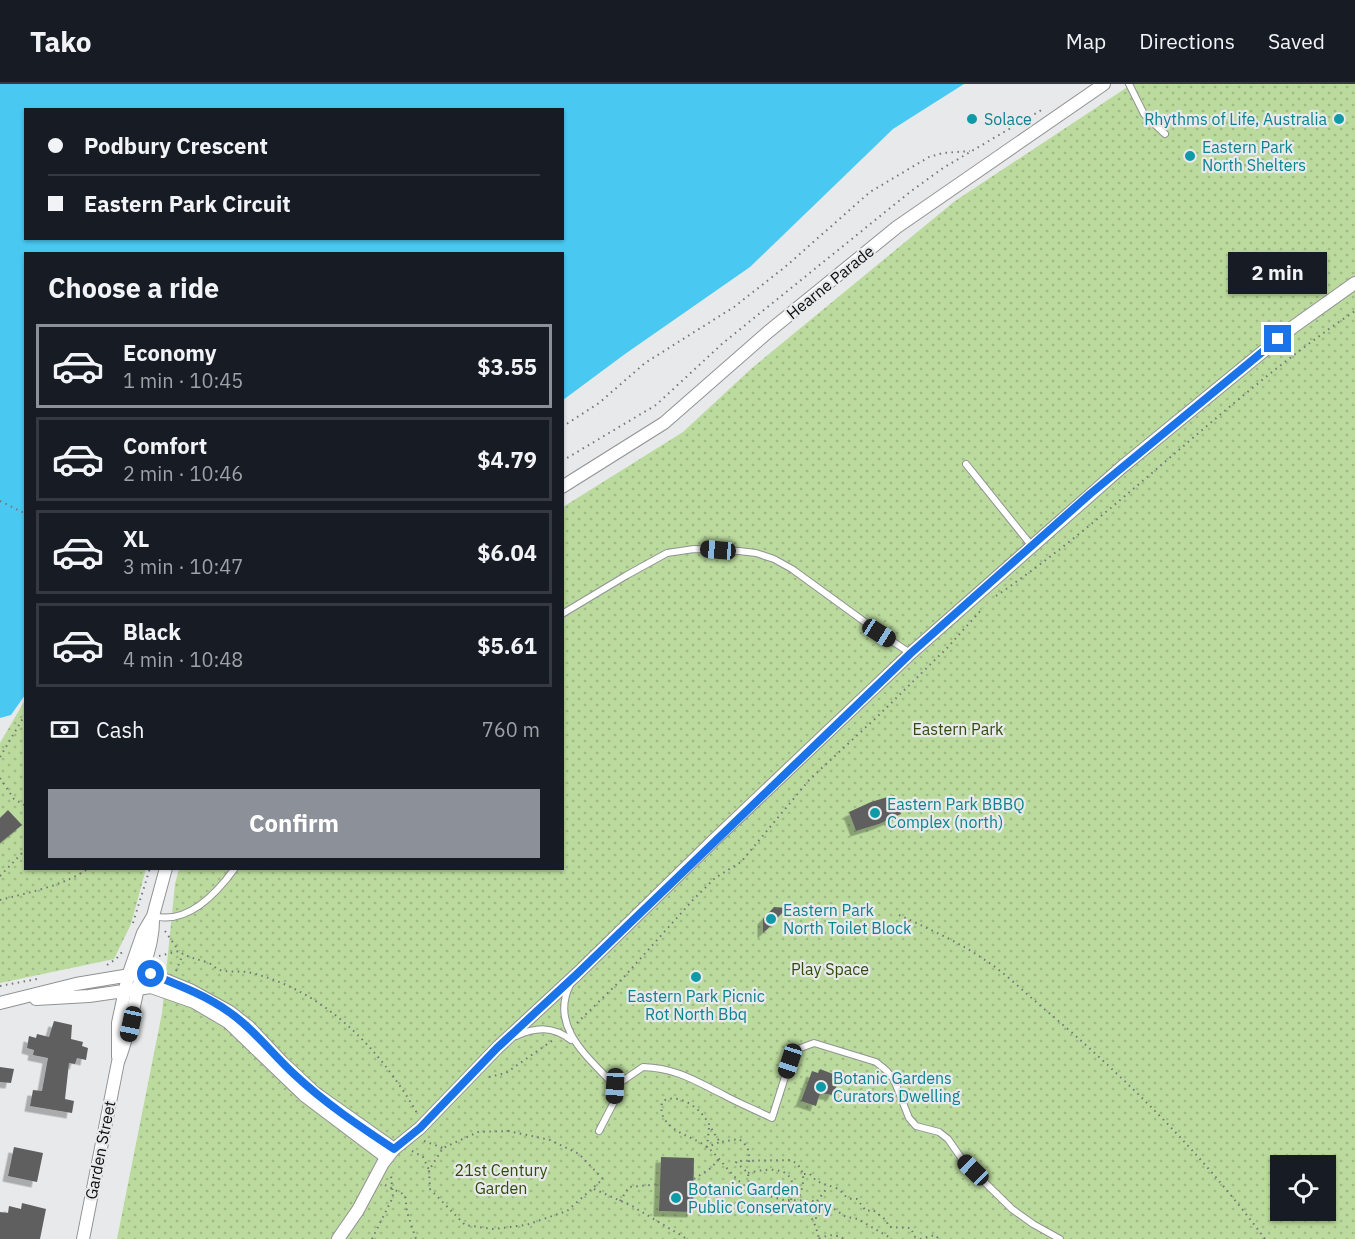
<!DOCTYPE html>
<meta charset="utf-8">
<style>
body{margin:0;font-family:"IBM Plex Sans",sans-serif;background:#20242c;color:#f1f3f6;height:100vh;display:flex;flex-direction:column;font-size:22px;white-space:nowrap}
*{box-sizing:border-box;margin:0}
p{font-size:20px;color:#9ea1a6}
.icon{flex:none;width:33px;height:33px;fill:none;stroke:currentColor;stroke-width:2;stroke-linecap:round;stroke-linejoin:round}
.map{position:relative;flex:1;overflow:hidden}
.details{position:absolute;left:24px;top:168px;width:540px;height:618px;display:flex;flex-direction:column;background:#171b24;border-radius:0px;box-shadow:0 2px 4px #0004}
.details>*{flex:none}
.hud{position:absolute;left:24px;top:24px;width:540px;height:132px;border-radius:0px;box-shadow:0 2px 4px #0004;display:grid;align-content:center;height:132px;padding:0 24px;background:#171b24}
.fabs{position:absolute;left:1270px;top:1071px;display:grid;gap:12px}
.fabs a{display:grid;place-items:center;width:66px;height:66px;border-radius:0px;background:#171b24;box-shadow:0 2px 4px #0004;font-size:30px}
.end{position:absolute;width:27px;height:27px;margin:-14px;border:8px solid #1a73e8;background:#fff;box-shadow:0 0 0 3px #fff}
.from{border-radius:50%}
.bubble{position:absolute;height:42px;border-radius:0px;background:#171b24;box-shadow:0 2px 4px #0004;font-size:20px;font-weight:700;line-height:42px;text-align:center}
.car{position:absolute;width:18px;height:36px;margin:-18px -9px;border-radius:8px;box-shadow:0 0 4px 2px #0007;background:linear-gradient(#222 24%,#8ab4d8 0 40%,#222 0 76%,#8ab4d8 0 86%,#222 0)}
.hud b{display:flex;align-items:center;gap:21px;height:57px;font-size:22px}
.hud b+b{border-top:2px solid #363941}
.hud i{width:15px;height:15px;background:#f1f3f6}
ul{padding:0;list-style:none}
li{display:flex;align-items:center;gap:18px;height:84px;margin:0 12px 9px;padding:0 12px;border:3px solid #363941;border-radius:0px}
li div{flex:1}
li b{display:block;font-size:22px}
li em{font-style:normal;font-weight:700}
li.on{border-color:#8c9099}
li>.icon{width:54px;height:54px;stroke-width:1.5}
h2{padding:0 24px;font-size:27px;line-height:72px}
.pay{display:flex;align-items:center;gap:15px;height:66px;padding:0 24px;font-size:22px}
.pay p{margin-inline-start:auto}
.action{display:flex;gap:12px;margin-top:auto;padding:12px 24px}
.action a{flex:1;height:69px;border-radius:0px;background:#8c9099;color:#fff;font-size:24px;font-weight:700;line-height:69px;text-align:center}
header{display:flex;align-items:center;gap:36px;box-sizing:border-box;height:84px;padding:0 30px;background:#171b24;border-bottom:2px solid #363941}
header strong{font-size:28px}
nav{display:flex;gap:33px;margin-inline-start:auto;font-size:21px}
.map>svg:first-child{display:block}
.park{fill:url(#park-dots);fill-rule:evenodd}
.water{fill:#49c9f2;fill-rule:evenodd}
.building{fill:#5f5f60;filter:url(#shadow)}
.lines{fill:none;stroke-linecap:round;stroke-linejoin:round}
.service-casing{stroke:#919293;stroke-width:8}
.minor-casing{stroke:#919293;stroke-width:14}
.path{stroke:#747575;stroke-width:2;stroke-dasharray:1.5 4.5;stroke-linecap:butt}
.service{stroke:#fff;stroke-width:6}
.minor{stroke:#fff;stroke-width:12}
.route{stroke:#1a73e8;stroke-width:8}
.culture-dot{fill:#0f9aa8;stroke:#e8e9ea;stroke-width:2}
.labels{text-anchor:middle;stroke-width:4.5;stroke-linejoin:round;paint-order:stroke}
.culture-label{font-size:16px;fill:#0d838f;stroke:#e8e9ea;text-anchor:start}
.street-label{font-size:16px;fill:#0e0e0e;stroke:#e8e9ea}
.park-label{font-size:16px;fill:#314b0c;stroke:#e8e9ea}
</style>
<header>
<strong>Tako</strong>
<nav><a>Map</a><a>Directions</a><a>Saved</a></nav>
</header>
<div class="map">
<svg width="1355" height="1155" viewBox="0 0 1355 1155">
<defs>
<pattern id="park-dots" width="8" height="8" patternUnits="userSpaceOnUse" patternTransform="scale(1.5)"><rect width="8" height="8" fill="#bbda9d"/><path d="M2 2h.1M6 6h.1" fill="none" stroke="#a0ba86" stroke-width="1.8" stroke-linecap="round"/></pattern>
<filter id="shadow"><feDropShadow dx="-5.5" dy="5.5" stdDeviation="0" flood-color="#0004"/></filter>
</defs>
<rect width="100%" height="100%" fill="#e8e9ea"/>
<!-- park -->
<path class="park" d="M1132,0H1355V1155H117L162,929L175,800L179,785L562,784L563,423L683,348L752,284L955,117ZM1281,1082H1326V1126H1281Z
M25,616L26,784L146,785L131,840L114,875L0,899V659Z"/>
<!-- water -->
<path class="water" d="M0,0H964L893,45L750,183L625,270L563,316L562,170H26L25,611L11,631L0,634ZM26,26H562V154H26Z"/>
<!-- building -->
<path class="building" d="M894,711L901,730L879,740L856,747L849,728L871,718Z
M8,726L22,741L0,759V734Z
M774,823L787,824L777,834L778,835L763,849V835Z
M54,937L72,941L71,955L83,958L82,962L88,964L86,976L77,974L75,980L69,979L65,1015L74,1017L72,1029L30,1022L33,1006L42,1007L48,974L33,971L34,966L27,964L29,952L36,954L37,950L49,953Z
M0,983L14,985L11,999L0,998Z
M820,985L833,990L832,994L839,996L833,1011L820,1009L816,1022L801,1017L812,987L818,989Z
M14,1063L43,1069L37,1098L8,1092Z
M661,1073L694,1074L693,1128L659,1127Z
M22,1119L46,1125L40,1155H0V1128L8,1129L9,1122L21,1125Z"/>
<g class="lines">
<!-- service casing -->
<g class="service-casing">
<path id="service" d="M1129,0L1144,30L1165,50
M966,380L1031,461
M562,530L627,491L667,469L694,465L739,467L756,469L774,475L792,485L880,549L910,569
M153,832C187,841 217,809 235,784
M570,901C549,943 589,974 615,1002L614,1018L599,1047
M516,952C536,943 553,942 571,956
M615,1002L643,983C675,984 694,996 722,1010C738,1019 756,1026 772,1034L790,977L798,965L814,959L876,978L887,987L894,996L909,1034L916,1042L939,1048L948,1055L964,1078L1012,1125L1033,1140L1060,1155"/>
</g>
<!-- minor casing -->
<g class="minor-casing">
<path id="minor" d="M562,403L664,339L768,248L897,143L1104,0
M36,915L89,912L151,903L194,918L228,938L305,1012L386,1073
M0,919L76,900L142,889L151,890L190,906L230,928L249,943L283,979L315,1009L394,1065
M118,973V939L128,892L143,849L153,832L166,784
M83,1155L118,978C129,951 133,924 140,896C146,874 154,855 153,832
M338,1155L358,1126L383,1079L394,1065L420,1044L497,964L577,890L714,756L911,569L1122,383L1293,243L1355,199"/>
</g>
<!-- path -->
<path class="path" d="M562,343L599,319L645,279L734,223L785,183L870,108L929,73L943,69L970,67
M562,377L656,321L723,259L910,108L943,84L1043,25
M0,417L26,430
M996,512C1122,426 1228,312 1355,227
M0,673L26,629
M0,694L14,715L26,722
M0,792L26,765
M0,816C27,809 66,801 89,784
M899,831C929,845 961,859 988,878C1009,892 1028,912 1048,928C1128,996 1203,1071 1265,1155
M133,839L150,784
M165,847L179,867
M159,872L179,867C188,874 198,875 209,879C213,881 216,885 220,886C230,889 242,886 252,889C326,908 380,965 417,1029
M107,881L116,875L123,867
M176,887L183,870
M0,902L37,895
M577,939L623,894L692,817L715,794L741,778L810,695L878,632L947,564L983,524
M489,993L506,989L553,956
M709,1044L707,1063L720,1058
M508,1047L550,1056L579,1070L603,1095L567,1127L526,1141L493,1145L465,1141L430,1105L429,1086L443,1064L478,1048Z
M424,1057L443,1064
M412,1067L423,1073L429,1086
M749,1078C750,1067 748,1062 739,1055L720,1058C713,1049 708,1036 701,1029C692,1019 674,1009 662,1018C661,1025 661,1030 665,1036C675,1050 694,1053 707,1063C722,1075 733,1096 750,1105C782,1121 810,1110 819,1155
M748,1089C772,1083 800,1082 791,1116
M804,1090H810C817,1100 826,1100 836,1104C845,1108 843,1116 857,1115L866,1127L873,1126L886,1136L889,1143L911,1144L914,1152L918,1155
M694,1095L711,1084L719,1075
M385,1101L405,1111L407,1128L416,1155
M749,1104L748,1089L736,1078L737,1077L791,1076C808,1085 804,1101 798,1116
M594,1105L632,1122L687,1155
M788,1116L813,1117L827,1120L846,1133L858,1135L892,1155
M620,1117L629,1103L660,1100
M813,1117L811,1122L816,1131V1138
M817,1117L828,1103
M372,1155L393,1113L391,1091
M819,1155C829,1150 834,1150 845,1155
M920,1155L935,1151L939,1155"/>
<!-- service -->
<use href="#service" class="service"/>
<!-- minor -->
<use href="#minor" class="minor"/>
</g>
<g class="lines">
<!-- route -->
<path class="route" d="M151,890C178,901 205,911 229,928C254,945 272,970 295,991C325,1019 359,1042 394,1065L420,1044L497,964L577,890L911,569L1090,410L1278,255"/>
</g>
<!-- markers -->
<g class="culture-dot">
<circle cx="972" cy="35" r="6"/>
<circle cx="1339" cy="35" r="6"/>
<circle cx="1190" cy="72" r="6"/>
<circle cx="875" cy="729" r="6"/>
<circle cx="771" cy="835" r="6"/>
<circle cx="696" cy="893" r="6"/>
<circle cx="821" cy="1003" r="6"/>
<circle cx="676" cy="1114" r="6"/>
</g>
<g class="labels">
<!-- culture labels -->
<g class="culture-label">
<text x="984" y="41">Solace</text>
<text x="1327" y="41" text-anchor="end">Rhythms of Life, Australia</text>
<text x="1202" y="69">Eastern Park<tspan x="1202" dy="18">North Shelters</tspan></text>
<text x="887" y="726">Eastern Park BBBQ<tspan x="887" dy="18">Complex (north)</tspan></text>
<text x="783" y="832">Eastern Park<tspan x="783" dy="18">North Toilet Block</tspan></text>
<text x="696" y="918" text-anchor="middle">Eastern Park Picnic<tspan x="696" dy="18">Rot North Bbq</tspan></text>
<text x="833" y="1000">Botanic Gardens<tspan x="833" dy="18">Curators Dwelling</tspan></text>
<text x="688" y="1111">Botanic Garden<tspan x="688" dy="18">Public Conservatory</tspan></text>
</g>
<!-- street labels -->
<g class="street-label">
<text transform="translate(830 198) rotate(-39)" y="6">Hearne Parade</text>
<text transform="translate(100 1066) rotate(-79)" y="6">Garden Street</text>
</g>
<!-- park labels -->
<g class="park-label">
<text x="958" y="651">Eastern Park</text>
<text x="830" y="891">Play Space</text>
<text x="501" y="1092">21st Century<tspan x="501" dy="18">Garden</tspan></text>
</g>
</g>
</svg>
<div class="fabs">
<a><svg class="icon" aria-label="locate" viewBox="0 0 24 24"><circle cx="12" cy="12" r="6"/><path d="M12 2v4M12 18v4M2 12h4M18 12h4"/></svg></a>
</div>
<i class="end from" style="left:151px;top:890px"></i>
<i class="end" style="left:1278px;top:255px"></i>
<div class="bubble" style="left:1228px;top:168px;width:99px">2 min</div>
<i class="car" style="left:718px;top:466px;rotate:275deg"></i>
<i class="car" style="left:879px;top:549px;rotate:122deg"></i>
<i class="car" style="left:131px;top:940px;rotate:192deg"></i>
<i class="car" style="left:790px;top:977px;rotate:198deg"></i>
<i class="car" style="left:615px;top:1002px;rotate:183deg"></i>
<i class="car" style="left:973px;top:1086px;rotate:314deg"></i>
<div class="hud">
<b><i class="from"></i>Podbury Crescent</b>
<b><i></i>Eastern Park Circuit</b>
</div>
<section class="details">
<h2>Choose a ride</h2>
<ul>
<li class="on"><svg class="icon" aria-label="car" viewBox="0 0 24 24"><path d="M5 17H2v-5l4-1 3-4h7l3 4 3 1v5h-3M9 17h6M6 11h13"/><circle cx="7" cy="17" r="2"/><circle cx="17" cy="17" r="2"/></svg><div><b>Economy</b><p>1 min · 10:45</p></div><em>$3.55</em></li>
<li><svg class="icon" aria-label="car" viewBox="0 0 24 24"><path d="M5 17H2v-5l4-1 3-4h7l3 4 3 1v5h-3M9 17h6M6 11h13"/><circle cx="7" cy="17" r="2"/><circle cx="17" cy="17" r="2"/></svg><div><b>Comfort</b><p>2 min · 10:46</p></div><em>$4.79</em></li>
<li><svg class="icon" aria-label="car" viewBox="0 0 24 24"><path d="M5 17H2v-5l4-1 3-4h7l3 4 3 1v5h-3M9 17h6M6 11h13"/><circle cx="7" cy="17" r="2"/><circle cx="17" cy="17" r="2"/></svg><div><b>XL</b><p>3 min · 10:47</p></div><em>$6.04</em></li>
<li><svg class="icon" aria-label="car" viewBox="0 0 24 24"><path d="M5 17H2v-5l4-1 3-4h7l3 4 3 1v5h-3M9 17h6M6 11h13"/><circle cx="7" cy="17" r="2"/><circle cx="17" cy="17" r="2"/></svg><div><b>Black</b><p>4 min · 10:48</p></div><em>$5.61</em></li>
</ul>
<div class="pay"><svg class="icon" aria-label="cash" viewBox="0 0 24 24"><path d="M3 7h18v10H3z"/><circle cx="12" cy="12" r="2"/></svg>Cash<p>760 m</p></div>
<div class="action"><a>Confirm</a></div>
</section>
</div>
